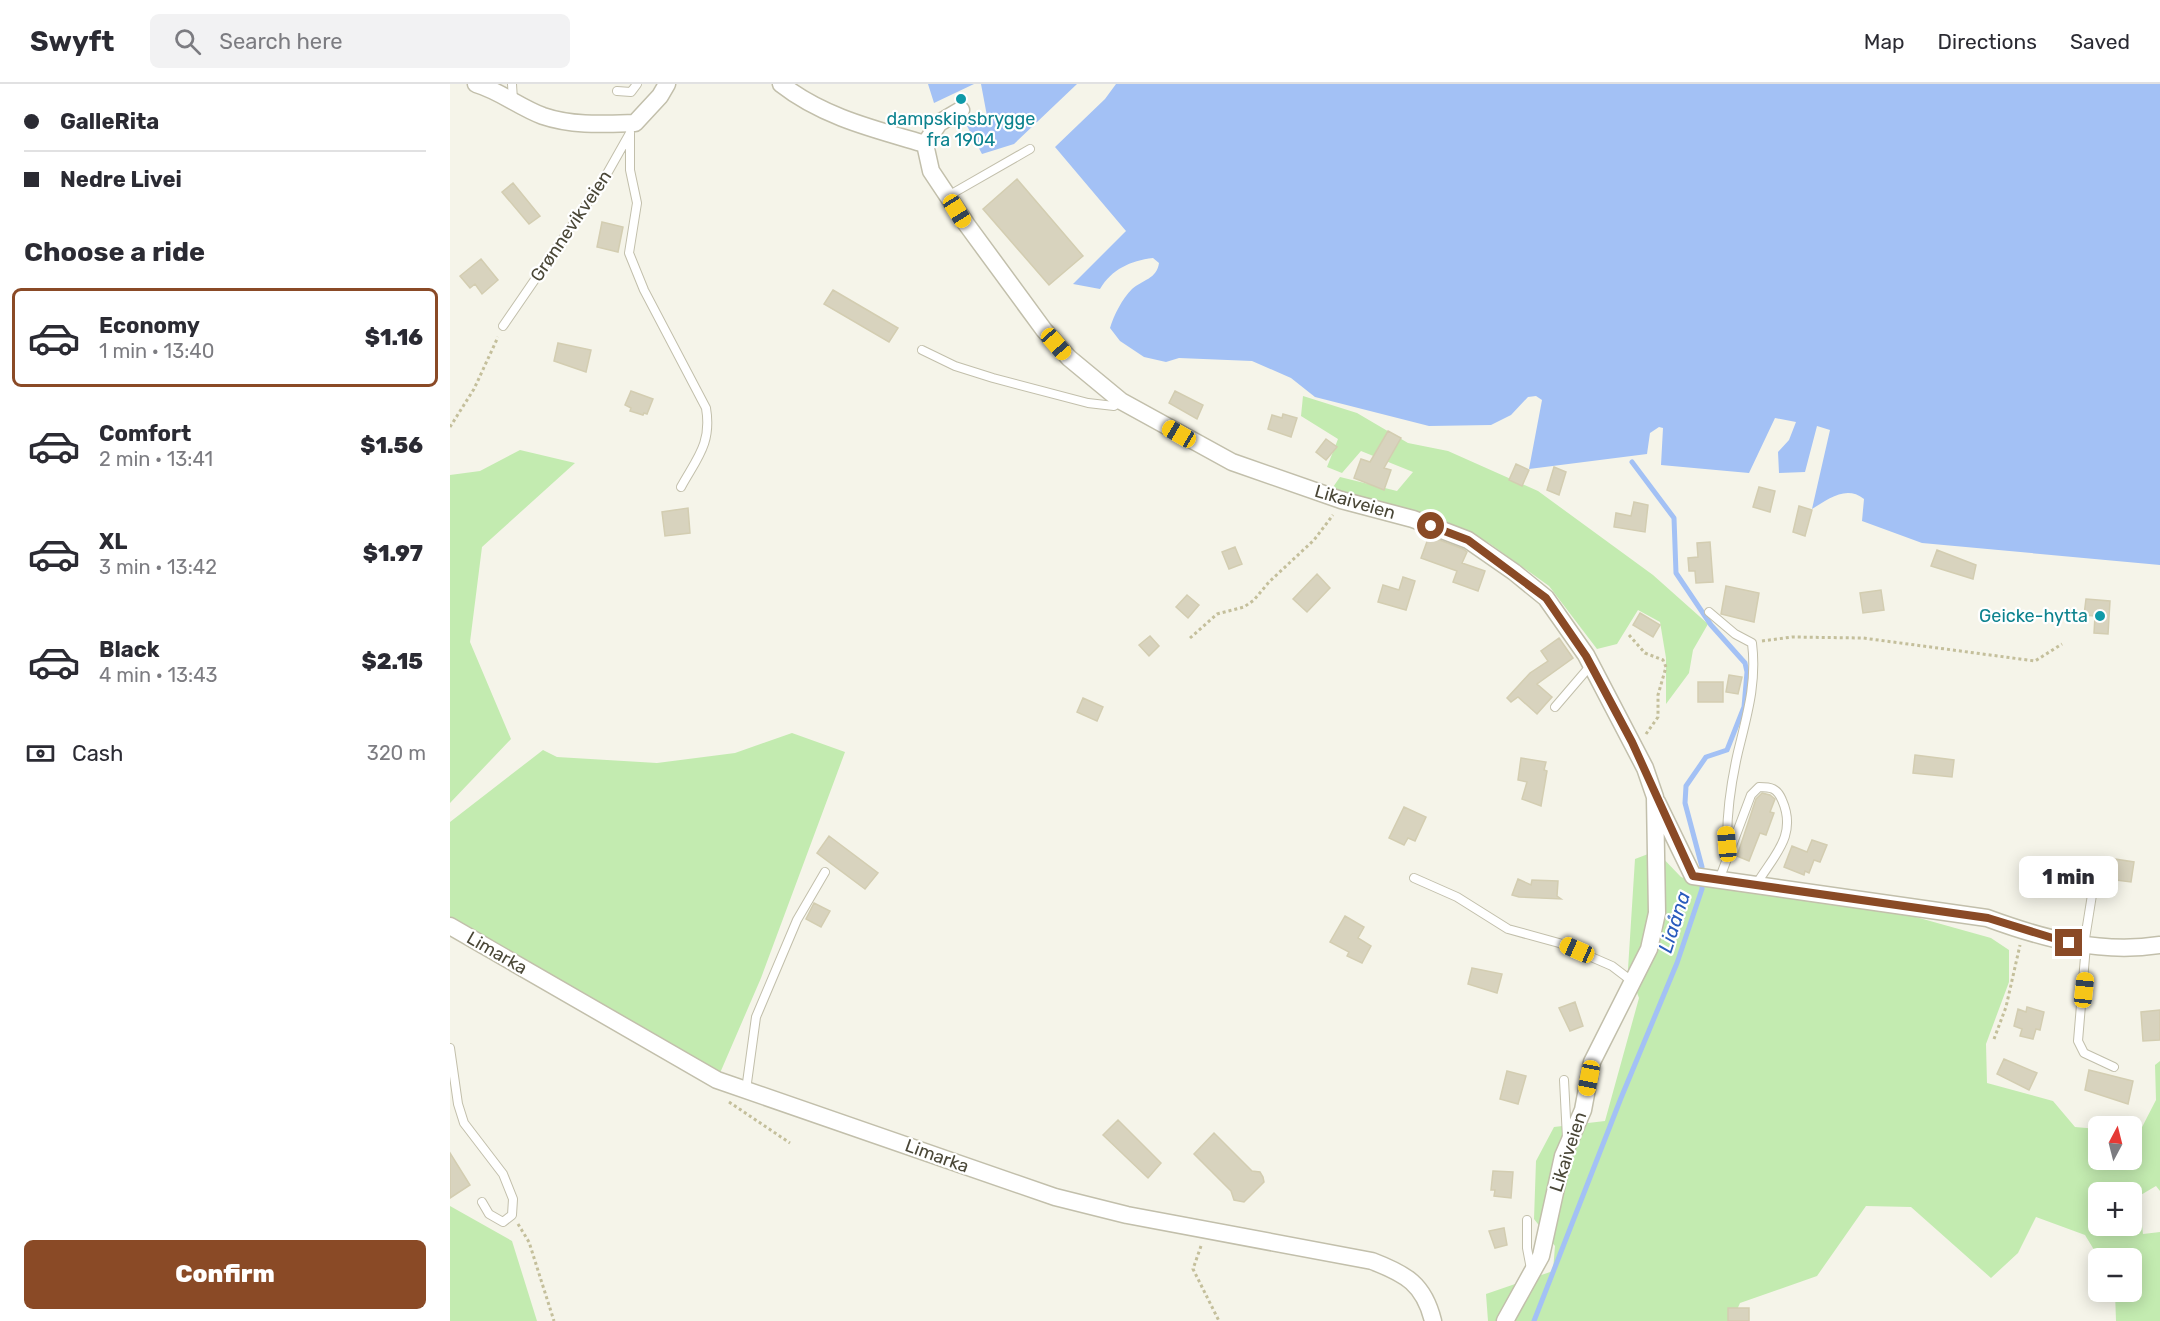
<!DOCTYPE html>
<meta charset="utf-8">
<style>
body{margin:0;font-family:Rubik,sans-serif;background:#f2f2f3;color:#2b2b33;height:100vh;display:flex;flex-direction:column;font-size:22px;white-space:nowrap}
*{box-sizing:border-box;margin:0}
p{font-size:20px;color:#7c7c81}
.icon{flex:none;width:33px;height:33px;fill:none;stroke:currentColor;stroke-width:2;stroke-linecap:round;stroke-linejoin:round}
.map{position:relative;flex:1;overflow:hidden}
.sheet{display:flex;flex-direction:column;background:#fff;width:450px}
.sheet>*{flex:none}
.banner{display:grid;align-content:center;height:132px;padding:0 24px;background:#fff}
.needle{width:39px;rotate:7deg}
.fabs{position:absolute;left:1638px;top:1032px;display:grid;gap:12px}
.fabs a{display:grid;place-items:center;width:54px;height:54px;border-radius:9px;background:#fff;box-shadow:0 3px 15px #0003;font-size:30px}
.end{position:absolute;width:27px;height:27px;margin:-14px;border:8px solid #8a4a26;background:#fff;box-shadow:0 0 0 3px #fff}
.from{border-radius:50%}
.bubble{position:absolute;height:42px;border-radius:9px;background:#fff;box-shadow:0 3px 15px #0003;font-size:20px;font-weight:800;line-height:42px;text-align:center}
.car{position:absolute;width:18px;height:36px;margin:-18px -9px;border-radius:8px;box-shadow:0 0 4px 2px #0007;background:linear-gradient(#f5c518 24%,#345 0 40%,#f5c518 0 76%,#345 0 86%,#f5c518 0)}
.banner b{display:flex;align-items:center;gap:21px;height:57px;font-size:22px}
.banner b+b{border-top:2px solid #e1e1e2}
.banner i{width:15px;height:15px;background:#2b2b33}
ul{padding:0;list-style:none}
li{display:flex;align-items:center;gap:18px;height:99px;margin:0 12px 9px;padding:0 12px;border:3px solid transparent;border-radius:9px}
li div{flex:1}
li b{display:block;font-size:22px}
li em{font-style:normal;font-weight:800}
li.current{border-color:#8a4a26}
li>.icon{width:54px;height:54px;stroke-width:1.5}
h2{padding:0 24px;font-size:27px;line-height:72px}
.pay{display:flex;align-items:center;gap:15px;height:66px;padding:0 24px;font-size:22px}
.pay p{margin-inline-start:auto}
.primary-button{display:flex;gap:12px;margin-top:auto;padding:12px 24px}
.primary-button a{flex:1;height:69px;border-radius:9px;background:#8a4a26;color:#fff;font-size:24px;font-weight:800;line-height:69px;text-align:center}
header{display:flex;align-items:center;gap:36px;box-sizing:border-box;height:84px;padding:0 30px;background:#fff;border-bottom:2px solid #e1e1e2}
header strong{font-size:28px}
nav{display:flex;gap:33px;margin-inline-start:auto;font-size:21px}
.search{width:420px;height:54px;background:#f2f2f3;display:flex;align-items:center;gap:15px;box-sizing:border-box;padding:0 21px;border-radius:9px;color:#7c7c81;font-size:22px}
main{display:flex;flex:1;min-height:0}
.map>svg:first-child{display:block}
.green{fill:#c3ebb0;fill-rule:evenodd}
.water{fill:#a3c1f5}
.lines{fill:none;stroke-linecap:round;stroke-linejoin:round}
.stream{stroke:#a3c1f5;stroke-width:5}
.building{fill:#d8d3be;stroke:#d3cdb1;stroke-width:1.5}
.service-casing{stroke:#c2bfab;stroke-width:10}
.minor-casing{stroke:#c2bfab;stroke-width:19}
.path{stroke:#c4bf9b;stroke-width:3;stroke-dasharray:3 3;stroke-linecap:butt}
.service{stroke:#fff;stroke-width:8}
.minor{stroke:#fff;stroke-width:16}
.route{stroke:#8a4a26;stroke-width:8}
.culture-dot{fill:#0f9aa8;stroke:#fff;stroke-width:2}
.labels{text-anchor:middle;stroke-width:4.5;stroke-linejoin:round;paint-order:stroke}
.culture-label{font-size:18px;fill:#0d838f;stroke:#fff}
.street-label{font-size:18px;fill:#4a4737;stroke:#fff}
.water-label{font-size:20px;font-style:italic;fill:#295cbd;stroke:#fff}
</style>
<header>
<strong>Swyft</strong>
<div class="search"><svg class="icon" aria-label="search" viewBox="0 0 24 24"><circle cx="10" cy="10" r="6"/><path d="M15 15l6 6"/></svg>Search here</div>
<nav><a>Map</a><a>Directions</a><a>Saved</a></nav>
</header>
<main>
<section class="sheet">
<div class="banner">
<b><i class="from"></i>GalleRita</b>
<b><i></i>Nedre Livei</b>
</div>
<h2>Choose a ride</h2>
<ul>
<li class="current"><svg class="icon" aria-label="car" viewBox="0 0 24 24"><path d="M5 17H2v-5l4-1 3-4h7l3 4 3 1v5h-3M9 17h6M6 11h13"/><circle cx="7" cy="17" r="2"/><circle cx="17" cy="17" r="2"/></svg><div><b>Economy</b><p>1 min · 13:40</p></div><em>$1.16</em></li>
<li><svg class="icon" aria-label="car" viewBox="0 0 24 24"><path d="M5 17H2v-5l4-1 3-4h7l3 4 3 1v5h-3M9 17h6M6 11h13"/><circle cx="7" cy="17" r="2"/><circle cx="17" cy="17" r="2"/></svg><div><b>Comfort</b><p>2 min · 13:41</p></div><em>$1.56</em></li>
<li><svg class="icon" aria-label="car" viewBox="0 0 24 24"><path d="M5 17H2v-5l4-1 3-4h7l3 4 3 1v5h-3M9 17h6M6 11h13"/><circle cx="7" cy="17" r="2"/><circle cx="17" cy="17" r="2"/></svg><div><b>XL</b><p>3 min · 13:42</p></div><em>$1.97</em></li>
<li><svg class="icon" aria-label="car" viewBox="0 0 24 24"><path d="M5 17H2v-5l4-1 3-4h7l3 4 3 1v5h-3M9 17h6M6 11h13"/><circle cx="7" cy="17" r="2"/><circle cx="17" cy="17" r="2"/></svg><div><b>Black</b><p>4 min · 13:43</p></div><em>$2.15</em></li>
</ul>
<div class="pay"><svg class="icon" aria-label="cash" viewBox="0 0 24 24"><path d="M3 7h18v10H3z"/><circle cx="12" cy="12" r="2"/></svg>Cash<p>320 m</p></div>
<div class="primary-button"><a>Confirm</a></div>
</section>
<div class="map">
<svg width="1710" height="1237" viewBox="0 0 1710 1237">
<rect width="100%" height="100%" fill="#f5f4e9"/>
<!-- green -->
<path class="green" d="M853,312L907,329L958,359L998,367L1088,407L1203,491L1258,540L1243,566L1239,589L1216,620V574L1210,538L1188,526L1167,560L1147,565L1099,502L1039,459L991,435L881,406L890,393L947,407L963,388L911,367L892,389L877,383L888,355L851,332Z
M70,366L125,379L32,463L20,558L61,655L0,719V391L30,387Z
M342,649L395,668L311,894L267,996L0,842V738L93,666L107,673L207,679L285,669Z
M1206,767L1231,793L1253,801L1455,830L1541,854L1559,866V898L1536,960L1537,999L1603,1017L1625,1043L1648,1045V1076H1682V1047H1690L1706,1016L1705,981L1710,977V1107L1706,1102L1689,1112L1693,1150L1710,1148V1237H1666L1665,1208H1682V1174H1649L1635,1151L1586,1133L1568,1169L1541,1194L1461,1123L1416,1122L1367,1192L1290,1219L1282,1237H1038L1036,1210L1103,1187L1105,1162L1084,1135L1086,1077L1104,1043L1155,1037L1189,914L1178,885L1185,775ZM1648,1108H1682V1142H1648Z
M0,1122L62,1157L87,1237H0Z"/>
<!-- water -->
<path class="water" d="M478,0H524L484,19Z
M531,0H627L564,60L532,70L517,42L537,32Z
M666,0H1710V481L1472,459L1412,437L1414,415C1396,401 1379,415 1362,425L1380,346L1367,342L1355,388L1329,389L1328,368L1339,356L1346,338L1325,334L1299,389L1211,381L1213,344L1209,343L1200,349L1197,370L1079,385L1092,316L1086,312L1078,313L1061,331L1041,341L979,342L865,313L841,294L802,277L729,274L716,278L694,273L670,257L660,244C664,231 672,215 682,205C692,196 707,195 709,179L703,174C680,177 662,185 650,205L623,200L676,147L605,63L655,15Z"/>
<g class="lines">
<!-- stream -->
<path class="stream" d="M1084,1237L1171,1014L1227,879L1252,805V783L1235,719L1236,702L1256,673L1277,666L1294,623L1297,588L1295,579L1261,541L1226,489L1224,434L1182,378"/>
</g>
<!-- building -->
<path class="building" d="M567,95L633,172L599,201L533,125Z
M63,99L90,132L79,140L52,108Z
M152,138L173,143L168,168L147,163Z
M31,175L48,196L32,210L25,200L20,204L10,192Z
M383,206L448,244L439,258L374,220Z
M108,259L141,266L136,288L104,277Z
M181,307L203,315L197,330L194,329L193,331L180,327L181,324L175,321Z
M725,307L753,321L747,335L719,319Z
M833,330L847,334L841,353L818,345L822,331L832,334Z
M938,347L951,354L934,384L941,386L934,406L904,394L911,375L920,378Z
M876,355L887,363L876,376L866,368Z
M1066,380L1079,386L1072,402L1059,396Z
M1104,383L1116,388L1109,411L1097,406Z
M1309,403L1325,407L1320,428L1303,423Z
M1184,418L1198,421L1195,448L1164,443L1166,429L1181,432Z
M1349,422L1362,426L1355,452L1343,448Z
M238,424L240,449L215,452L212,428Z
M979,452L1013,465L1017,468L1012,479L1035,487L1028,507L1003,498L1007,487L971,474Z
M1260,458L1263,498L1246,499L1245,487H1239L1238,474L1248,473L1247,459Z
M785,463L792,480L779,485L772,468Z
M1487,466L1526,481L1523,495L1481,482Z
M867,490L880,504L857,528L843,515Z
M953,493L965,497L956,526L928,518L933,501L949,506Z
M1276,502L1309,509L1304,538L1271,530Z
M1431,506L1434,526L1413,529L1410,509Z
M737,511L749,521L738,534L726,523Z
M1636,515L1660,517L1658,550L1644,549L1645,532L1634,531Z
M1190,529L1210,541L1203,553L1183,541Z
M700,552L709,562L699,572L689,561Z
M1109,554L1123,574L1087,600L1102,613L1087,630L1068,613L1061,618L1057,614L1080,589L1098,577L1091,567Z
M1279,591L1292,593L1288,610L1276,608Z
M1248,598H1273V618H1248Z
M633,614L653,623L647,637L627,628Z
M1465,671L1504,676L1502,693L1463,689Z
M1071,674L1096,678L1094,686L1097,687L1091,722L1072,715L1077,698L1068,696Z
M1312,709L1320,711L1325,715L1320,728L1324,729L1316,751L1310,749L1299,777L1287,772L1306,715Z
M954,723L976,733L965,757L958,754L954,761L939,754Z
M379,752L428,789L415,805L367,769Z
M1362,756L1377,761L1370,778L1364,776L1359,789L1355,787L1354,791L1334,783L1342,762L1357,768Z
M1652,773L1684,778L1681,798L1651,794Z
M1068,795L1081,801L1082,796L1108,797L1107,812L1111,815L1069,813L1062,811Z
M364,819L380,827L371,843L356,835Z
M895,832L914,843L908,854L921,862L912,879L897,872L899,868L880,858Z
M1022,884L1052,890L1047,909L1018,900Z
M1125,918L1133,942L1120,947L1109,924Z
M1577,923L1594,928L1590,946L1586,945L1583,955L1570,952L1572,945L1564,942L1568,925L1576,928Z
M1710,926V956L1693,957L1691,928Z
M1554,975L1587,989L1579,1006L1547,990Z
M1639,986L1683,997L1678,1020L1635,1006Z
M1057,987L1076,992L1068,1020L1050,1015Z
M668,1036L711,1079L698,1094L653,1051Z
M764,1049L802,1087L810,1088L813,1093L814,1098L794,1118L784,1116L781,1107L744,1070Z
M0,1069L20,1101L0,1114Z
M1043,1087L1063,1088L1061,1114L1044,1112L1045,1106H1041Z
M1054,1144L1057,1161L1045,1164L1039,1147Z
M1278,1224H1299V1237H1278Z"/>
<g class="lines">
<!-- service casing -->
<g class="service-casing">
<path id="service" d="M62,0L63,16
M167,7L181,8L187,0
M180,48V86L187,119L179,169L194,206L256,324C262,359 247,374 231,403
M498,112L580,65
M53,242L154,95L180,49
M472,266L505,282L543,294L638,319L664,322L671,317
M1259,528L1285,550L1302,559C1307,599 1297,631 1288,668C1280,703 1275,738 1278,773
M1105,623L1141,581
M964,794L1007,813L1058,845L1109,859L1162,882L1183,898
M1269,796L1301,711L1309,703C1321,703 1327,704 1332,716C1348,752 1323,772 1306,801
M1634,861L1645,792
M1636,861L1628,957L1634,969L1664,983
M0,964L8,1020L14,1039L53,1090L63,1115L62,1131L53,1138L39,1130L32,1118
M1114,996L1117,1054
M296,1006L306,933L347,836L375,788
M1077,1136V1164L1081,1185"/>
</g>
<!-- minor casing -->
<g class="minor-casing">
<path id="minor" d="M26,0C50,7 69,23 93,32C122,42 154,40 185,39L210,12L217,0
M331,0C373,33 424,45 475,60
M511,26L489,39L475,60L481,87L517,141L594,246L619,274L671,317L782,378L891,416L963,435L1018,456L1064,488L1096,514L1136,571L1195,684L1205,713L1207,829L1199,865L1142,978L1133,1026L1113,1072L1091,1172L1055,1237
M1207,718L1243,792L1537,834C1594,855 1650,870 1710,861
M0,842L267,996L605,1113L677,1131L922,1177C956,1190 974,1200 983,1237"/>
</g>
<!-- path -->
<path class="path" d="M0,343L24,305L48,253
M1179,551L1195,569L1213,576L1216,583L1208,611V633L1196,650
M740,554L767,530L794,523L804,516L819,498L864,456L883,431
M1312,557L1342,553L1413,554L1585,577L1612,560
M1544,955L1556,923L1570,861
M279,1018L340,1059
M68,1140L79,1158L104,1237
M751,1162L743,1185L769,1237"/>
<!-- service -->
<use href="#service" class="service"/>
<!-- minor -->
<use href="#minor" class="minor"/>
</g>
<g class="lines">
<!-- route -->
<path class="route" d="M981,442L1018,456L1096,514L1136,572L1182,658L1243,792L1538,834L1619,859"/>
</g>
<!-- markers -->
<g class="culture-dot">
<circle cx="511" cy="15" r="6"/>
<circle cx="1650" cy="532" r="6"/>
</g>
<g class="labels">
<!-- culture labels -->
<g class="culture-label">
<text x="511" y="41">dampskipsbrygge<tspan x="511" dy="21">fra 1904</tspan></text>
<text x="1638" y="538" text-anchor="end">Geicke-hytta</text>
</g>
<!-- street labels -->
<g class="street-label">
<text transform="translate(121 142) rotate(-56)" y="6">Grønnevikveien</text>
<text transform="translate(905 418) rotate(16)" y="6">Likaiveien</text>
<text transform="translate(47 869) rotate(30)" y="6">Limarka</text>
<text transform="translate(1118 1068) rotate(-72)" y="6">Likaiveien</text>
<text transform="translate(487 1072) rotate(20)" y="6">Limarka</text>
</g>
<!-- water labels -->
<g class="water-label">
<text transform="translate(1224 838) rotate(-72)" y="7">Liaåna</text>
</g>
</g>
</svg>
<div class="fabs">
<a><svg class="needle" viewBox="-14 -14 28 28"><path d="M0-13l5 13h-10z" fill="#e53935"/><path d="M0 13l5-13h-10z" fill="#7c7c81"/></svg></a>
<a>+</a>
<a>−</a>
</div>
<i class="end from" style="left:981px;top:442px"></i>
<i class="end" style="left:1619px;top:859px"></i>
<div class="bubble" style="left:1569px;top:772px;width:99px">1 min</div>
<i class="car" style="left:507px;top:127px;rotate:148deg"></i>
<i class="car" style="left:606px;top:260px;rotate:139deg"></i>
<i class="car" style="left:729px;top:350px;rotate:300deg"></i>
<i class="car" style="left:1277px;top:760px;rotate:355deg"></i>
<i class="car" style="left:1127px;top:866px;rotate:294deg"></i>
<i class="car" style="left:1634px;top:906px;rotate:6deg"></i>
<i class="car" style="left:1139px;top:994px;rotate:191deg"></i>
</div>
</main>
